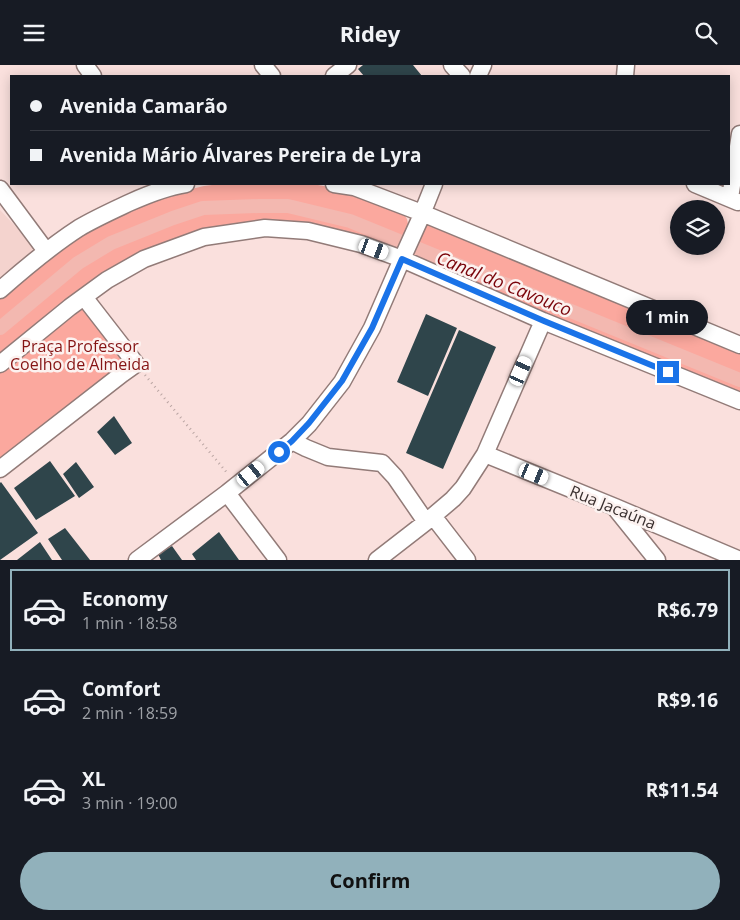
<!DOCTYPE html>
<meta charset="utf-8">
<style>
body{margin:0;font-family:"Open Sans",sans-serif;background:#20242c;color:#f1f3f6;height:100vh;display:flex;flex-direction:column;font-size:19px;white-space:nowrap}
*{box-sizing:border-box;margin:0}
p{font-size:16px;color:#9ea1a6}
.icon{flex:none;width:28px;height:28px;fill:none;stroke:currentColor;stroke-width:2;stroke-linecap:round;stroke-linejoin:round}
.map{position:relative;height:495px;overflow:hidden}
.side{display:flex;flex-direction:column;background:#171b24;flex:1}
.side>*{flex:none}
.top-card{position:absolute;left:10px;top:10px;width:720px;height:110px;border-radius:0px;box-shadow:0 2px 12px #0003;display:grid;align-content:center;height:110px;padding:0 20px;background:#171b24}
.controls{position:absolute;left:670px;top:135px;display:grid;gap:10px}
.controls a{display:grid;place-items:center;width:55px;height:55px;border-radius:50%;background:#171b24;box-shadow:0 2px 12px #0003;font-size:25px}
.end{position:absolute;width:22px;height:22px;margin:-11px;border:6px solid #1a73e8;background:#fff;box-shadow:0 0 0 2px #fff}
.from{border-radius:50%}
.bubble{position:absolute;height:35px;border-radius:18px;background:#171b24;box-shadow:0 2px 12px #0003;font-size:16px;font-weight:700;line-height:35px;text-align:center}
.car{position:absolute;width:15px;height:30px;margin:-15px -8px;border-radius:6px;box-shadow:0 0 4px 1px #0007;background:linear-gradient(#fff 24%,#345 0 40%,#fff 0 76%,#345 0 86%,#fff 0)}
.top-card b{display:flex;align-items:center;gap:18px;height:48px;font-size:19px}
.top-card b+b{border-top:1px solid #363941}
.top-card i{width:12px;height:12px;background:#f1f3f6}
ul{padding:9px 0 0;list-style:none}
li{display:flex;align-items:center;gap:15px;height:82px;margin:0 10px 8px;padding:0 10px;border:2px solid transparent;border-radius:0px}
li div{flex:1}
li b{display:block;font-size:19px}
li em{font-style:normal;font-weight:700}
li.current{border-color:#91b1bb}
li>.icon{width:45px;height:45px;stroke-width:1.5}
.button{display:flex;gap:10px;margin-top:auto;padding:10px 20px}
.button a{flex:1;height:58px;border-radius:30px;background:#91b1bb;color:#111;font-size:20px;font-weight:700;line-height:58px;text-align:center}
header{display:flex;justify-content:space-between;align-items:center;height:65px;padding:0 20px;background:#171b24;font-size:22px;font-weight:700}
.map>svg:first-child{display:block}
.built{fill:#f4d3ce}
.green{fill:#fba89e}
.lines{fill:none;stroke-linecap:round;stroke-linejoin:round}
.canal{stroke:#f3b8b0;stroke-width:14}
.building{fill:#2f454b}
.minor-casing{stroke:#927b78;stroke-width:19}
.path{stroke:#baa5a3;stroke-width:2.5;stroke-dasharray:1 4;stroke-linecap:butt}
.minor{stroke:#fff;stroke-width:16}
.route{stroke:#1a73e8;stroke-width:6}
.labels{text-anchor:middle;stroke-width:5;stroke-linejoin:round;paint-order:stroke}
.park-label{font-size:16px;fill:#851414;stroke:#fcf2f0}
.street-label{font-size:16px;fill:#392f2e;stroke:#fcf2f0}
.water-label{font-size:18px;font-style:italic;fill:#7a040a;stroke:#fcf2f0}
</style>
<header><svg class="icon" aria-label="menu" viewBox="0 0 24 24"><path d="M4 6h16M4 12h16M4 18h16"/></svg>Ridey<svg class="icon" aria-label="search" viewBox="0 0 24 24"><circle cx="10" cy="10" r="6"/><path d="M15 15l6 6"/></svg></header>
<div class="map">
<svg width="740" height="495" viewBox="0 0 740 495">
<rect width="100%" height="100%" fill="#fae0dd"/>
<!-- built -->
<path class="built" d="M0,145L34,181L31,189L0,215Z"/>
<!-- green -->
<path class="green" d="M220,119H312L359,127L402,146L407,154L408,159L400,181L396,185L313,165L170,181L0,294V230L91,162L166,130L204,121Z
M431,158L740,283V334L414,192C412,183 422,163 431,158Z
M83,240L126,296L119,306L0,397V307Z"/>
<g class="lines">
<!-- canal -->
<path class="canal" d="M0,263L78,198L111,178L173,153L203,143L259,141H288L350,156L740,315"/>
</g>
<!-- building -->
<path class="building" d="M363,0H413L422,11H364L358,4Z
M426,249L457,263L428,331L397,317Z
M459,265L496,282L443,404L406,388Z
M114,351L132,378L115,390L97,367Z
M50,396L75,431L36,455L14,423Z
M76,397L94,422L79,433L63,409Z
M1,417L38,468L0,495V418Z
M65,463L90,495H62L48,474Z
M219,467L239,495H196L192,489Z
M40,477L52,495H17Z
M172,481L182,495H161L158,489Z"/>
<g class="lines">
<!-- minor casing -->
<g class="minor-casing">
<path id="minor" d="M85,0L93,11
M263,0L272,11
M452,0L462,11
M334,11L348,0
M478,11L483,0
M625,11L626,0
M334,119L354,122L422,148L740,280
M695,119L738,137
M0,124L46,186
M730,133L740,69
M0,225C25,203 51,181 79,163C96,153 114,145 131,137C149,129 166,122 186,119
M0,299L70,242L107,215L144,194L204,172L265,163L308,166L361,179L402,194L543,256L740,336
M292,376L306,383L328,392L382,398L395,412L426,457
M485,389L615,442L740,495
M0,404L122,309L136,299L84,232
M227,428L278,495
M616,444L657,495
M433,451L467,495
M137,495L227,428L292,376L309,359L342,317L372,263L402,194L420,154L434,119
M377,495L426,457L453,434L463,423L485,389L543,256"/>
</g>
<!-- path -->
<path class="path" d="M145,310L228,409"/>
<!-- minor -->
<use href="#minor" class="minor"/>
</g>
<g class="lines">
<!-- route -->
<path class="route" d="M279,387L292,376L309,358L342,316L372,263L402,194L544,256L668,307"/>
</g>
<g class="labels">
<!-- park labels -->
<g class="park-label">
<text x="80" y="287">Praça Professor<tspan x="80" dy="18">Coelho de Almeida</tspan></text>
</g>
<!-- street labels -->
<g class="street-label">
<text transform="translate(613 442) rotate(22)" y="6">Rua Jacaúna</text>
</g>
<!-- water labels -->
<g class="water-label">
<text transform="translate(504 219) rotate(22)" y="6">Canal do Cavouco</text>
</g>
</g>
</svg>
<div class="controls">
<a><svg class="icon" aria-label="layers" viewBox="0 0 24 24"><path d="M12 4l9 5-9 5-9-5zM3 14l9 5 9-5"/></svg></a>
</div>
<i class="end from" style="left:279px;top:387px"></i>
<i class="end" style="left:668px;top:307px"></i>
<div class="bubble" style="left:626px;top:235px;width:82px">1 min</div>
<i class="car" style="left:374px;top:184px;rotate:110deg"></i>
<i class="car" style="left:521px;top:306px;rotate:24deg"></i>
<i class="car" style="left:251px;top:409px;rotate:51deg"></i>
<i class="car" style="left:534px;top:409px;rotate:112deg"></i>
<div class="top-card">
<b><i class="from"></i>Avenida Camarão</b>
<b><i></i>Avenida Mário Álvares Pereira de Lyra</b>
</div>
</div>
<section class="side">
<ul>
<li class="current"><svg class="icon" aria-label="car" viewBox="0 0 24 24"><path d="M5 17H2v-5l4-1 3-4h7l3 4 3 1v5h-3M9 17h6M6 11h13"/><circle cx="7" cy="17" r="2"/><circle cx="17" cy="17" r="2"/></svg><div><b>Economy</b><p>1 min · 18:58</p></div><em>R$6.79</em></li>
<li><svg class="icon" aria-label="car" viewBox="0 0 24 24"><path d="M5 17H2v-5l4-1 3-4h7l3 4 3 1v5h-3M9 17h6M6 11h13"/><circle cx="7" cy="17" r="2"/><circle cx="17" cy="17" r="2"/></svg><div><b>Comfort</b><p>2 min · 18:59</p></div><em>R$9.16</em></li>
<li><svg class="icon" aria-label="car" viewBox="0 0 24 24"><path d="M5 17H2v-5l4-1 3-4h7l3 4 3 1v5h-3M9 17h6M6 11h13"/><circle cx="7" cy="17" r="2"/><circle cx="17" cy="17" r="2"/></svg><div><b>XL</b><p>3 min · 19:00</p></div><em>R$11.54</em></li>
</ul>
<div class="button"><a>Confirm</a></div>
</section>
